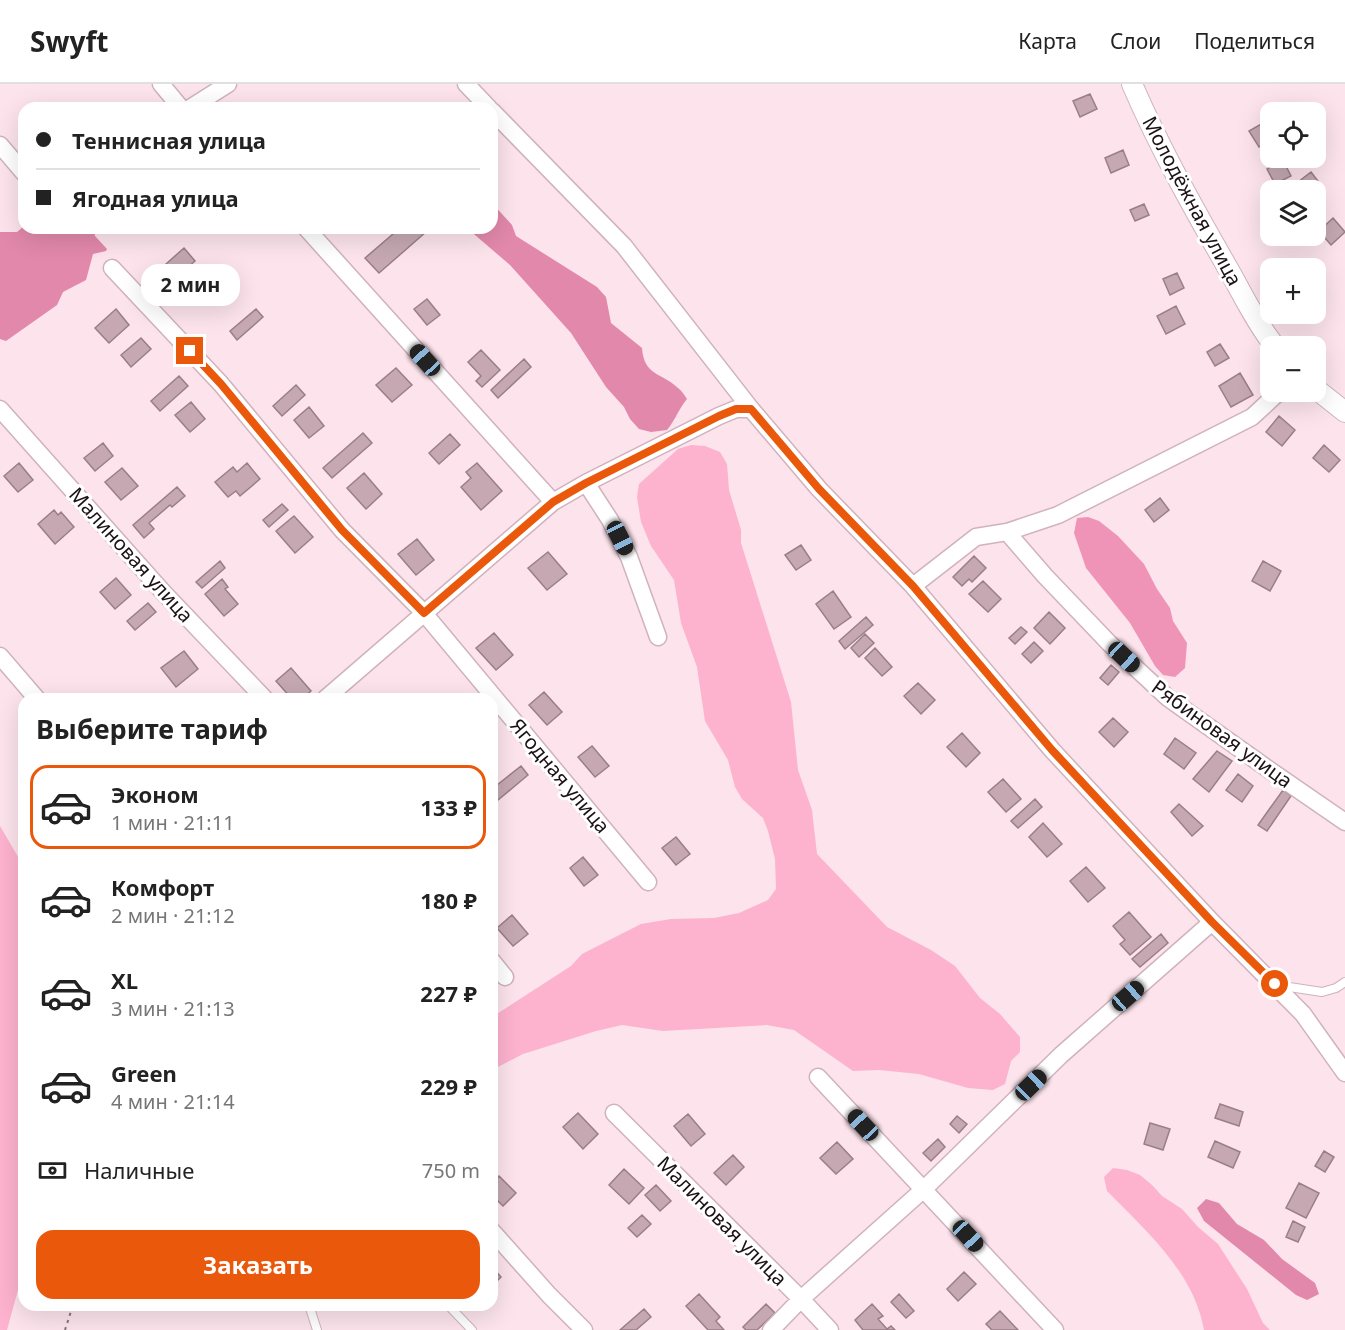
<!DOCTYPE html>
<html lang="ru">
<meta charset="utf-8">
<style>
body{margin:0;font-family:"Noto Sans",sans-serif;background:#f6f6f6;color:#222;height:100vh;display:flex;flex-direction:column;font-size:22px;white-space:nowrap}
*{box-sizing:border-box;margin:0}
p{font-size:20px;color:#767676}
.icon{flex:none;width:33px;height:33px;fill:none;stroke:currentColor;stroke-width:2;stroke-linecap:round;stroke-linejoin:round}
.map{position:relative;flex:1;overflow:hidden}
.panel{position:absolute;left:18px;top:609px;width:480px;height:618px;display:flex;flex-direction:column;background:#fff;border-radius:18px;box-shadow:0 6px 24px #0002}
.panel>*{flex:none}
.banner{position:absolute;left:18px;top:18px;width:480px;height:132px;border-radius:18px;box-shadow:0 6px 24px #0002;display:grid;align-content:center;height:132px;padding:0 18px;background:#fff}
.controls{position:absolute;left:1260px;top:18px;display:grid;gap:12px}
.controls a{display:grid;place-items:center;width:66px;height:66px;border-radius:12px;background:#fff;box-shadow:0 6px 24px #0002;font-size:30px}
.end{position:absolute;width:27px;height:27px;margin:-14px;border:8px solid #ea580c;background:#fff;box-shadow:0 0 0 3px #fff}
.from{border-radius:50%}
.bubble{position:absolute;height:42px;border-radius:18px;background:#fff;box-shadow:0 6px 24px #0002;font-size:20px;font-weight:700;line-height:42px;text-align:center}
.car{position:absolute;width:18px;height:36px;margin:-18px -9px;border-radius:8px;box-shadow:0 0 4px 2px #0007;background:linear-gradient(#222 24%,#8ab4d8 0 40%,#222 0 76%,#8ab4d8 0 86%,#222 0)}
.banner b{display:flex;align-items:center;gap:21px;height:57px;font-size:22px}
.banner b+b{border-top:2px solid #e0e0e0}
.banner i{width:15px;height:15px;background:#222}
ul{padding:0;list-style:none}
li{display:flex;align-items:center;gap:18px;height:84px;margin:0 12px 9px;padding:0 6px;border:3px solid transparent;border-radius:18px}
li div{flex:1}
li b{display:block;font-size:22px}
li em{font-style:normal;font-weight:700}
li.active{border-color:#ea580c}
li>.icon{width:54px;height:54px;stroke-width:1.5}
h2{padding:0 18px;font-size:27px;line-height:72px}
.pay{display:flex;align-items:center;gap:15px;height:66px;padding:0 18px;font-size:22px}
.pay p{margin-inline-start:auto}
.cta{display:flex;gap:12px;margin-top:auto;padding:12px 18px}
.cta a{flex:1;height:69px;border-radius:18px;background:#ea580c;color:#fff;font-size:24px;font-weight:700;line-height:69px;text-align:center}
header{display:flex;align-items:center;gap:36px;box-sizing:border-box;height:84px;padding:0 30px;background:#fff;border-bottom:2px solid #e0e0e0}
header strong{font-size:28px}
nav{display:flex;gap:33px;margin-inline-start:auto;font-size:21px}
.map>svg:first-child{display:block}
.green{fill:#fdb2ce}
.forest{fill:#e288ab}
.water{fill:#f094b7}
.building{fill:#c5a8b2;stroke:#9a7e88;stroke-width:1.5}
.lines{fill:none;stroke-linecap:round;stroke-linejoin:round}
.service-casing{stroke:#d0b2bc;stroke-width:10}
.minor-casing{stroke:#d0b2bc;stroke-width:19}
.tertiary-casing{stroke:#d0b2bc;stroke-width:22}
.path{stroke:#86757b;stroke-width:2;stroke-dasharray:3 4.5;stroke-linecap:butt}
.service{stroke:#fff;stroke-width:8}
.minor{stroke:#fff;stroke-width:16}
.tertiary{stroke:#fff;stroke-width:20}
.route{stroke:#ea580c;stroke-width:8}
.labels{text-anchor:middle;stroke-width:6;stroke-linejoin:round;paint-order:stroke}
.street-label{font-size:20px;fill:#1c1216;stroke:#fff}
</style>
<header>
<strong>Swyft</strong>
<nav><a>Карта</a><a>Слои</a><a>Поделиться</a></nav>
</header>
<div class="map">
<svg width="1345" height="1246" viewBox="0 0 1345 1246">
<rect width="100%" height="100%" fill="#fce3ec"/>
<!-- green -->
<path class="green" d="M691,361L705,362L720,368L727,380L729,406L741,446V459L791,618L798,686L812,726L817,770L887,843L931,866L955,882L980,914L1000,930L1020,953V968L1011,977L1005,1000L993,1006L968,1004L919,990L879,986L853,987L794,946L767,941L663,947L622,941L596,947L523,970L492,986V933L571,882L582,870L641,840L671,835L714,834L739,829L768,816L776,805L775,775L768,747L763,734L742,715L735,703L728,676L705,637L697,583L681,539L674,496L651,462L641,438L637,413L639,400L678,365Z
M0,742L24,783V1184L7,1246H0Z
M1113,1084L1127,1086L1140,1091L1152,1101L1162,1112L1182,1125L1198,1143L1218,1160L1247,1205L1263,1239L1270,1246H1204C1194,1188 1146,1147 1107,1107L1104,1093Z"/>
<!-- forest -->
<path class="forest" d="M492,119L512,141L516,152L597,203L606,213L611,239L642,264C644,292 661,288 678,304C682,307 685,312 687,315C678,326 676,335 667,346L651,348L639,345L630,335L624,323L606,303L571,249L510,181L468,145L467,144H492Z
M24,142V144H94L95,152L107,165L106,167L93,170L86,196L63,208L57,221L6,257L0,255V148H17Z
M1206,1115L1219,1119L1237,1140L1264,1156L1282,1175L1315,1199L1319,1210L1307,1216L1296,1211L1204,1137L1197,1124Z"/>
<!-- water -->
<path class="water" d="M1088,433L1099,437L1118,452L1144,480L1157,505L1170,524L1173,537L1187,559L1185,584L1175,593L1163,591L1155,582L1130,539L1086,484L1074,449L1077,434Z"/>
<!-- building -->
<path class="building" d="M1090,10L1097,25L1080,33L1073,17Z
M1270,35V56L1259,63L1249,47Z
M1123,66L1129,81L1111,89L1105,74Z
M1283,76L1291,92L1275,100L1267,85Z
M1311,88L1324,105L1316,112V106H1296L1293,102Z
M1144,120L1149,131L1135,137L1130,126Z
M1333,134L1345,148L1331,161L1319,147Z
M400,144H423L426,148L379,189L365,174Z
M184,164L195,177L159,209L148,196Z
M1177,189L1184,204L1170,211L1163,195Z
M427,215L440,231L427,241L414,225Z
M1176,222L1185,240L1166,250L1157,232Z
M116,225L129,241L109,259L95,244Z
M256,225L263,233L237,256L230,247Z
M141,254L151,265L131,283L121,271Z
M1220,260L1229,274L1215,282L1207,268Z
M481,266L500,286L482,303L476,297L481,292L468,278Z
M524,275L531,283L498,314L491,306Z
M396,284L412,301L392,318L376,301Z
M1240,289L1253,311L1231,323L1219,302Z
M179,292L188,302L160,327L151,317Z
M296,301L305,311L282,332L273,322Z
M191,318L205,335L190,348L175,331Z
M309,323L324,342L309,354L294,336Z
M1279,332L1295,346L1282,362L1266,348Z
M363,349L372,359L332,394L323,384Z
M450,350L460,361L439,380L429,369Z
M103,359L113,372L95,387L84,374Z
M1324,361L1340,376L1329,388L1313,374Z
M19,379L33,396L18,408L4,392Z
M247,379L260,395L240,412L236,407L228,413L215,398L233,383L237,388Z
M477,379L502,407L481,426L461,403L471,394L466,388Z
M122,384L138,402L121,416L105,398Z
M364,389L382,410L366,425L347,404Z
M177,403L185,412L172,423L170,421L149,439L154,445L144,454L133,441Z
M1160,414L1169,426L1154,438L1145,426Z
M282,420L288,426L269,443L263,436Z
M54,426L58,431L61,428L74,443L55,460L38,440Z
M294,432L313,453L295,469L276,447Z
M417,455L434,476L416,491L398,470Z
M801,461L811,476L796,486L785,471Z
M548,468L567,490L547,506L528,484Z
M974,472L986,484L972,498L969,495L962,502L953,493Z
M220,477L225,484L202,504L196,498Z
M1263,477L1281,487L1270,507L1252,497Z
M116,494L131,511L115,525L100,508Z
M222,495L228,503L225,505L238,520L224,532L205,510Z
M983,497L1001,515L988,528L969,510Z
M833,507L851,533L834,545L816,520Z
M148,519L156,528L135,546L127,537Z
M1049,528L1065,544L1050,560L1034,544Z
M866,533L873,541L845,565L839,557Z
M1021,543L1027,548L1015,560L1009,554Z
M494,549L513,571L496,586L476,564Z
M865,550L874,559L859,573L851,564Z
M1034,558L1043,567L1031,579L1022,570Z
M875,564L892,583L882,592L865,574Z
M184,567L198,585L176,603L161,584Z
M1111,581L1119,588L1108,601L1100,594Z
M291,584L311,607L302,615H292L276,597Z
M918,599L935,616L921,630L904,612Z
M544,608L562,628L547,641L529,621Z
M1113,634L1128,648L1114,663L1099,648Z
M962,649L980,669L966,683L947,663Z
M1175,654L1196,669L1184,685L1164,670Z
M592,662L609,682L595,693L578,673Z
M1217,667L1232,677L1209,708L1193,695Z
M521,682L528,691L492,721V705Z
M1238,690L1253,702L1242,718L1226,706Z
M1003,695L1021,715L1006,728L988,708Z
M1283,706L1291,712L1267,747L1258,741Z
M1035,715L1042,723L1018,744L1011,737Z
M1179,720L1203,742L1192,752L1171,728Z
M1043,739L1062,760L1047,773L1029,753Z
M676,753L690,770L676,781L662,764Z
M583,773L598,791L584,802L570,784Z
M1086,783L1105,804L1088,818L1070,797Z
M1129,828L1151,853L1130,871L1120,860L1125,856L1113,842Z
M512,831L528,850L513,862L497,844Z
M1161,850L1168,859L1140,883L1132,875Z
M1220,1020L1243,1028L1239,1042L1215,1034Z
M578,1029L598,1050L583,1065L563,1043Z
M688,1030L705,1050L691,1062L674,1042Z
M957,1032L967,1040L959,1049L950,1040Z
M1150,1039L1170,1045L1163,1066L1144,1060Z
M938,1055L945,1063L931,1077L923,1069Z
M1215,1057L1240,1068L1233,1084L1208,1073Z
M837,1058L853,1075L836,1090L820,1074Z
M1324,1067L1334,1073L1325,1088L1315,1082Z
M733,1071L744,1083L726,1101L714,1089Z
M624,1085L644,1104L629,1120L609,1101Z
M499,1092L516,1109L503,1122L492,1111V1099Z
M1299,1099L1319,1109L1306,1134L1286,1124Z
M656,1101L671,1117L660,1127L645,1111Z
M642,1131L651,1140L637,1153L628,1144Z
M1293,1137L1305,1143L1298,1158L1286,1153Z
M492,1183L501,1193L492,1202Z
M964,1188L976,1200L958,1217L947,1205Z
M699,1210L720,1233L716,1237L724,1246H708L686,1222Z
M899,1210L914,1227L906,1234L891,1218Z
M766,1220L775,1229L757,1246H746L743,1243Z
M872,1220L883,1232L878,1235L887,1245L891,1242L895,1246H863L855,1236Z
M644,1225L651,1233L636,1246H620Z
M1000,1227L1018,1246H992L986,1240Z"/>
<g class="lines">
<!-- service casing -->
<g class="service-casing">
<path id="service" d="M1276,901L1322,908L1336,904L1345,898
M309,1221L317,1246
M448,1221L472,1246"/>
</g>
<!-- minor casing -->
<g class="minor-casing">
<path id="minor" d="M161,0L181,24
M466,0L489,24
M190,24L228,0
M492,27L624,162L751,325
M0,61L24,89
M306,144L553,418
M112,184L221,300L342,446L424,529L648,798
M0,325L163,508L265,615
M586,399L610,436L629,473L658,553
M1007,448L1045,492L1109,559L1168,614L1271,687L1345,738
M913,502L976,453L1007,448L1058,431L1252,333L1279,308
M0,572L37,615
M325,615L553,418L586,399L719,332L736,325H751L819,405L913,502L1052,666L1212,838L1303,930L1345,989
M492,877L505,893
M818,993L1055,1246
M614,1029L801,1215L830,1246
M492,1147L549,1211L584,1246
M771,1246L801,1215L924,1105L1061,971L1212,838"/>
</g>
<!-- tertiary casing -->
<g class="tertiary-casing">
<path id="tertiary" d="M1132,0C1160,65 1195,127 1230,188C1243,211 1258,242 1275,262
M1316,305L1345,328"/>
</g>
<!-- path -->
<path class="path" d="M65,1246L73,1221"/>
<!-- service -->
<use href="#service" class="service"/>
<!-- minor -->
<use href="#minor" class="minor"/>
<!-- tertiary -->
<use href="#tertiary" class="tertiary"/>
</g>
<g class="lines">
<!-- route -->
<path class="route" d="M190,267L221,300L342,446L424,529L553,418L586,399L719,332L736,325H751L819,405L913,502L1052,666L1212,838L1275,900"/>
</g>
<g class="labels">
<!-- street labels -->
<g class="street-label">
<text transform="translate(1192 117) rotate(62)" y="7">Молодёжная улица</text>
<text transform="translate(131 471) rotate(48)" y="7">Малиновая улица</text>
<text transform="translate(1222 650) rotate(36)" y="7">Рябиновая улица</text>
<text transform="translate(560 692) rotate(50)" y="7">Ягодная улица</text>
<text transform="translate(722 1137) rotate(45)" y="7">Малиновая улица</text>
</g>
</g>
</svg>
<div class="controls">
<a><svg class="icon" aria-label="locate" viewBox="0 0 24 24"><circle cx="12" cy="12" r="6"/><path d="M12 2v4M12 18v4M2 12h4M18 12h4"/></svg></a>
<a><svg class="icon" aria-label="layers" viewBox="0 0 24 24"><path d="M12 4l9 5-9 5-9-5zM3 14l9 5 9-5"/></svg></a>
<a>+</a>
<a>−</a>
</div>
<i class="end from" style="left:1275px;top:900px"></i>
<i class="end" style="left:190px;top:267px"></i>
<div class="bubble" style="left:141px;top:180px;width:99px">2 мин</div>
<i class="car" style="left:425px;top:276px;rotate:318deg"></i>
<i class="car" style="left:620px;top:454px;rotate:153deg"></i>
<i class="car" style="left:1124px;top:573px;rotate:133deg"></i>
<i class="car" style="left:1128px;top:912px;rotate:49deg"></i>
<i class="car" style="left:1031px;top:1001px;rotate:46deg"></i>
<i class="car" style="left:863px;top:1041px;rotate:317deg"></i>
<i class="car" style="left:968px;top:1152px;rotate:137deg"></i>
<div class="banner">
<b><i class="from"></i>Теннисная улица</b>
<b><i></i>Ягодная улица</b>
</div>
<section class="panel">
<h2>Выберите тариф</h2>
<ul>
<li class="active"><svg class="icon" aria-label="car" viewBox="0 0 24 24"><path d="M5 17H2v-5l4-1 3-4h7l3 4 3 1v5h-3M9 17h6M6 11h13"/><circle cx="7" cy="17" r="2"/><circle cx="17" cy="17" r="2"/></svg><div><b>Эконом</b><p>1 мин · 21:11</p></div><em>133 ₽</em></li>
<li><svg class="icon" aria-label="car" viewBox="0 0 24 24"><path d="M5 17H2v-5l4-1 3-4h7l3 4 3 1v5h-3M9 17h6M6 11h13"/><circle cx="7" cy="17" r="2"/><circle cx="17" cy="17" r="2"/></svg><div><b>Комфорт</b><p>2 мин · 21:12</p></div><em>180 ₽</em></li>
<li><svg class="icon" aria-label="car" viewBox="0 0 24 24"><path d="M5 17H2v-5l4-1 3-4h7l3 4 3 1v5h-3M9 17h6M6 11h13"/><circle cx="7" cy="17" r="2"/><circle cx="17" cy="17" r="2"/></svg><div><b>XL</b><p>3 мин · 21:13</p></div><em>227 ₽</em></li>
<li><svg class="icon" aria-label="car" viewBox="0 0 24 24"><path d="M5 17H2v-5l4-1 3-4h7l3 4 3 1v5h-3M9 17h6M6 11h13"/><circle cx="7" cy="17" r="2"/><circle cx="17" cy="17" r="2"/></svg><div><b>Green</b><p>4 мин · 21:14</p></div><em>229 ₽</em></li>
</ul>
<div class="pay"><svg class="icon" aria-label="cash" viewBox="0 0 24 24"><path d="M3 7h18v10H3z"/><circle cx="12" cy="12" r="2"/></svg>Наличные<p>750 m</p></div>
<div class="cta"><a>Заказать</a></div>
</section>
</div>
